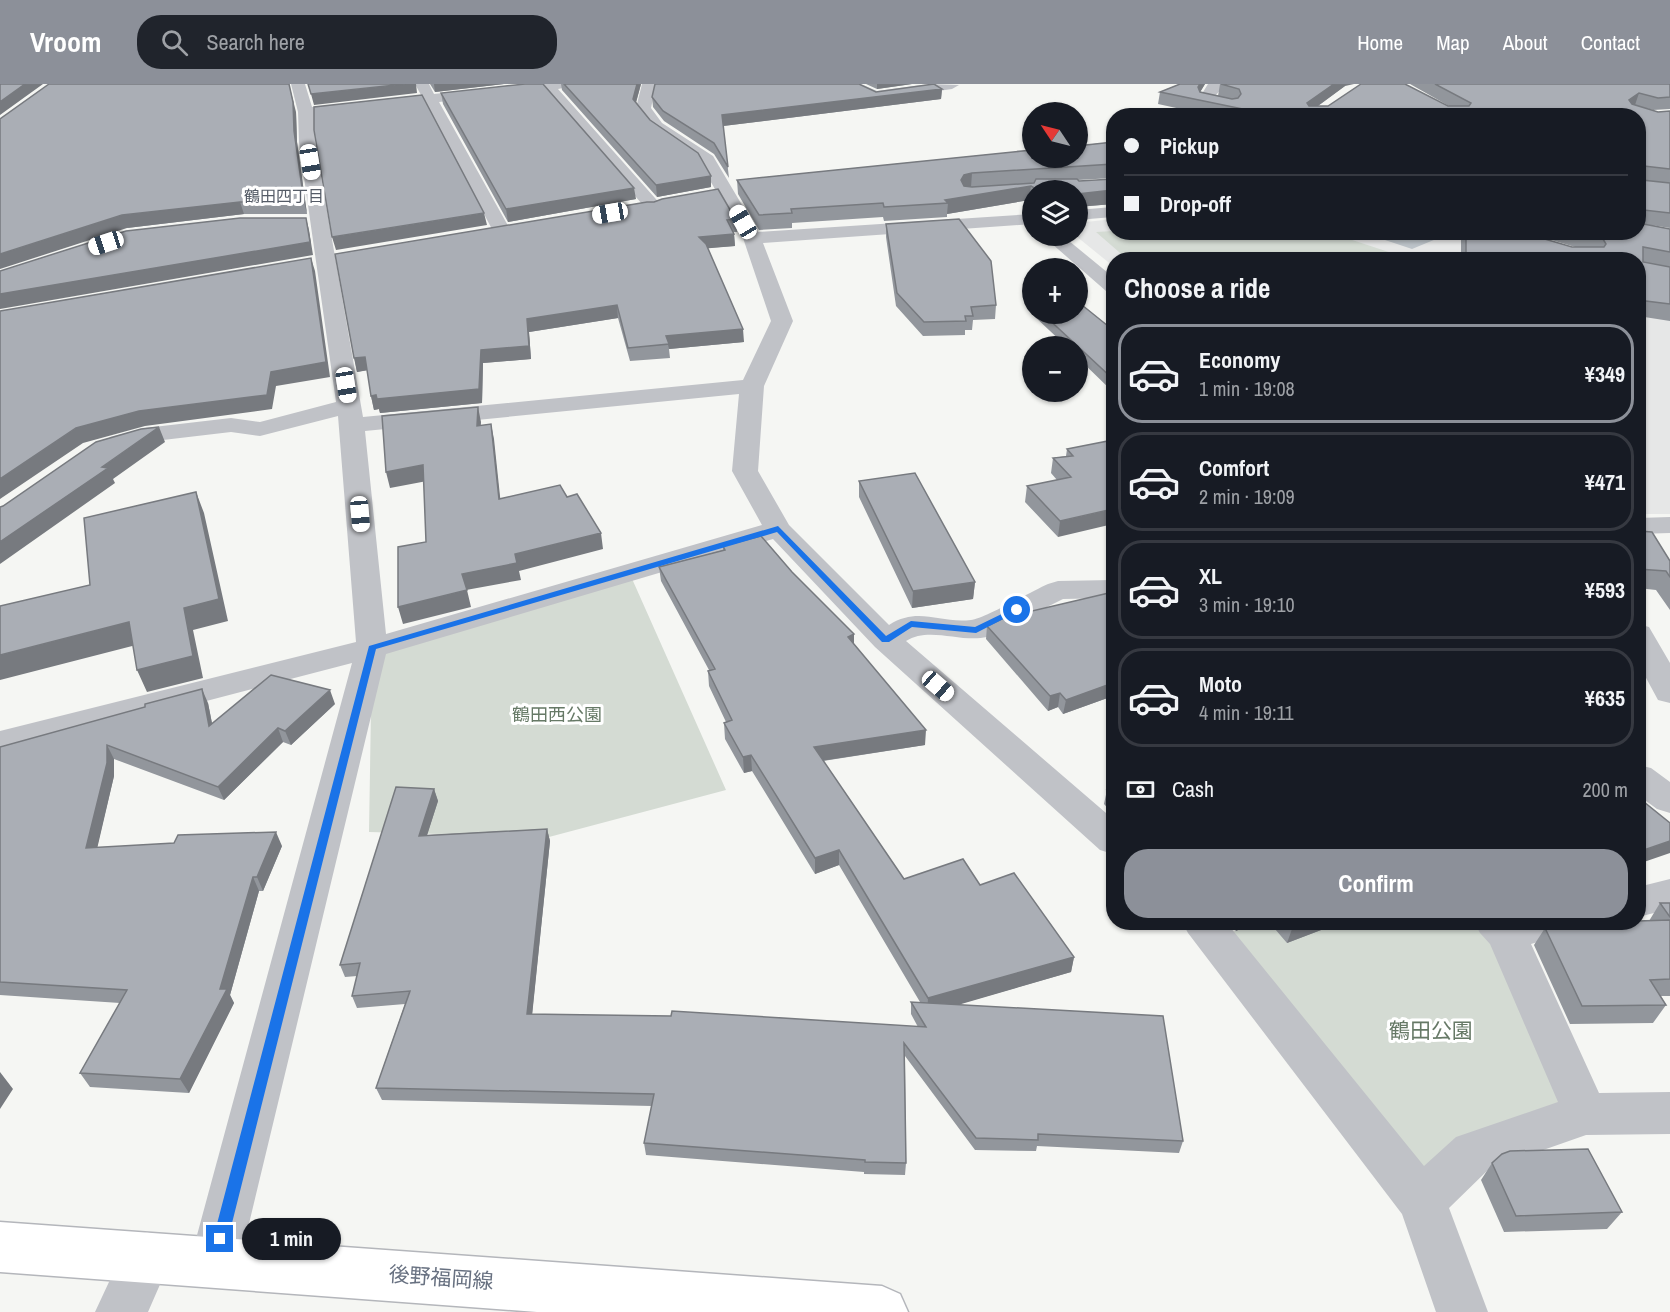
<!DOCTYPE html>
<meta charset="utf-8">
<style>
body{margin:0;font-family:"Archivo Narrow","Noto Sans JP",sans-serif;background:#20242c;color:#f1f3f6;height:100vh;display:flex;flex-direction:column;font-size:22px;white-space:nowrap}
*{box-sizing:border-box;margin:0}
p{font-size:20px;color:#9ea1a6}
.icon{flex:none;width:33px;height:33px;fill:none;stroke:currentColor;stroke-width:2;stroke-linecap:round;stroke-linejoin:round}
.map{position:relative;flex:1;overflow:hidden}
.panel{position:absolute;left:1106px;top:168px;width:540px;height:678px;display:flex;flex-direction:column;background:#171b24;border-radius:24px;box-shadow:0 2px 4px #0004}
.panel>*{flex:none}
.top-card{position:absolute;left:1106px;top:24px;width:540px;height:132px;border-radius:24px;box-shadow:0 2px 4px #0004;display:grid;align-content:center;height:132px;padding:0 18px;background:#171b24}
.needle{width:39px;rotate:305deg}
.buttons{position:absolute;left:1022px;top:18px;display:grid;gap:12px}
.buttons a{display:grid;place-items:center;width:66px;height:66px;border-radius:50%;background:#171b24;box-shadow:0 2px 4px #0004;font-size:30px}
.end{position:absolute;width:27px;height:27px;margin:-14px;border:8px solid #1a73e8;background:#fff;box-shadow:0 0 0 3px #fff}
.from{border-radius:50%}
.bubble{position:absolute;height:42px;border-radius:21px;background:#171b24;box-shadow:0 2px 4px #0004;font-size:20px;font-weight:700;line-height:42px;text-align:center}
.car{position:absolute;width:18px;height:36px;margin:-18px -9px;border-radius:8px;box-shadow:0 0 4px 2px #0007;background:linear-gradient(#fff 24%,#345 0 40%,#fff 0 76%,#345 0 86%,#fff 0)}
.top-card b{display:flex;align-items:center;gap:21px;height:57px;font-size:22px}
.top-card b+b{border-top:2px solid #363941}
.top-card i{width:15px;height:15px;background:#f1f3f6}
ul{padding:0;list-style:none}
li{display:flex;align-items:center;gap:18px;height:99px;margin:0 12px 9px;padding:0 6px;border:3px solid #363941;border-radius:24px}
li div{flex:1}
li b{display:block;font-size:22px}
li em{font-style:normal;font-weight:700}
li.active{border-color:#8c9099}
li>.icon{width:54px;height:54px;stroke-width:1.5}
h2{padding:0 18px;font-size:27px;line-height:72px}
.pay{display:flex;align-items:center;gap:15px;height:66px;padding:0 18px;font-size:22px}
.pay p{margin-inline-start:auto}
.cta{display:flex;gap:12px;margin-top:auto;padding:12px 18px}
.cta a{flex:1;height:69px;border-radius:24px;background:#8c9099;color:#fff;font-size:24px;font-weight:700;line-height:69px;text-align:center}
header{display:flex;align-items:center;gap:36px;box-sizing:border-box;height:84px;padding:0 30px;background:#8c9099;color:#fff}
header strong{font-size:28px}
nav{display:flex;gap:33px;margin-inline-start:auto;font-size:21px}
.search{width:420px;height:54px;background:#20242c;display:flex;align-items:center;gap:15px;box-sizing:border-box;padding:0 21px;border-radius:24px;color:#9ea1a6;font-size:22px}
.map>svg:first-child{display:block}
.built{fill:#e6e7e7}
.green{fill:#d4dbd3}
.water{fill:#bcc3c9}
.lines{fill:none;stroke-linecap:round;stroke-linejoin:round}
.major-casing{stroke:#b4b6bb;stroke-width:3}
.minor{fill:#c0c2c7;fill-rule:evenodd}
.major{fill:#fff;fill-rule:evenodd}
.wall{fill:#92969c}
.shaded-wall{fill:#777a7f}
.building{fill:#aaaeb5;stroke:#777a7f;stroke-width:1.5}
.route{fill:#1a73e8}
.labels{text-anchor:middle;stroke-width:6;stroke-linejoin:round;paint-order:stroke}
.far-neighbourhood-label{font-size:16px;fill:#555c67;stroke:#fff}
.park-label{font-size:18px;fill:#667966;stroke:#fff}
.near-park-label{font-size:21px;fill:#667966;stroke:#fff}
.near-street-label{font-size:21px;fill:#687181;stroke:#fff}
</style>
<header>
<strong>Vroom</strong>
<div class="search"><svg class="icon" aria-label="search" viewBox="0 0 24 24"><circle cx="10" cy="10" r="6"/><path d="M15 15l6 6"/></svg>Search here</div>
<nav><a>Home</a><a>Map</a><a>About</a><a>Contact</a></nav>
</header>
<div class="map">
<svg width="1670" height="1228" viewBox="0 0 1670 1228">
<rect width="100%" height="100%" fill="#f5f6f3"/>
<!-- built -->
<path class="built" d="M1113,135V148L1471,149L1566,175L1113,176V182L1076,152L1077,139Z
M1638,191L1670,198V430H1638Z"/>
<!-- green -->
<path class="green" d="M1113,147V148L1331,149L1410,175H1127L1096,148Z
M629,488L726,706L549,753L369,748L372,564Z
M1254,838L1494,839L1586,1030L1422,1117L1222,853Z"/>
<!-- water -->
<path class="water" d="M1364,149H1427L1441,153L1412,165Z"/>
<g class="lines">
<!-- major casing -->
<g class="major-casing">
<path id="major" d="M0,1138L882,1202L900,1210L908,1228H537L0,1188Z"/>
</g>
<!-- minor -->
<path class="minor" d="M291,0H305L312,23L421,11L415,0H429L434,10L524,0H570L568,3L558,5L663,123L660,127H648L544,6L439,18L511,147L509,151H495L493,147L425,19L314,32L315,58L363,333L743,296L771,237L743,154L700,79L652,45L636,24L642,0H656L651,24L662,39L713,72L758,148L1032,130V140L763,159L793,237L764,302L758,387L789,441L889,541C919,522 940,540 971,536C985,534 1032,507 1048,500L1058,497L1113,496V514L1063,515L987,553C961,559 929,542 906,557L1113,735V770L1100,766L875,563L773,455L386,570L240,1177L233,1195L215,1202L197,1195L190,1177L352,579L0,671V647L356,558L338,332L260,352L231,348L146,358L119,366L110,363L106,358L110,353L145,344L231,334L260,338L336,318L299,58L298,28ZM739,310L732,387L762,441L386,550L365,347Z
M843,0H861L877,7L929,0L959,1L952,5L875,16Z
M1208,0H1226L1214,13L1235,18L1237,21L1235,24L1230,25L1200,19L1198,16Z
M1113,123V133L1077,136V126Z
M1043,152H1063L1113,193V209L1106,207Z
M1670,433V449L1638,450V434Z
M1638,540L1649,543L1670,579V619L1658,616L1638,579Z
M1638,681L1651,684L1670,698V729L1657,725L1638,711Z
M1670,795V825L1638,833V803Z
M1182,838H1226L1424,1082L1456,1053L1558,1018L1490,860L1480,849L1474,838H1573L1567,849L1531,860L1599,1009L1670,1008V1050L1586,1051L1489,1085L1449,1124L1488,1228H1436L1402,1130L1188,849Z
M147,1148L165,1155L172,1173L148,1228H95L129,1155Z"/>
<!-- major -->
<use href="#major" class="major"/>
</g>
<!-- wall -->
<path class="wall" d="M430,0H504L435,8Z
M561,0H641L636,19L650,36L711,103L657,113L562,6Z
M866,0H912L877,5Z
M1180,0H1205L1200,8L1218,12L1220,0L1345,2L1318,22H1449L1410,0H1670V25L1653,26L1634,21L1658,28L1670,27V144L1651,141L1670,145V237L1638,232V176H1461V155L1464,148H1521L1572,163H1575L1525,148H1638V32H1213L1158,20L1160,8Z
M942,5L941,15L723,42L729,94L714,70L664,37L653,23L652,13L876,8Z
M441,9L636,115L508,138L443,20Z
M296,28L297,58L307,130H244L127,144Z
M1113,58V94L1078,96L1113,120L1077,123V106H1032V118L1029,116L947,130V133L884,137L883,133L792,139V144L759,146L738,110L737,96Z
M736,136L737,148H733L734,150L735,162L707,164L744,258L669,265L670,274L630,277L618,234L529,248L531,275L483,279L482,319L380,329L379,325L374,326L371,312L367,286L357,288L335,170Z
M886,140L996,221L995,235L973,236L972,246H965V251L923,252L896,222L886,153Z
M1033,230H1077L1113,246V308L1077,273V262H1066L1033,231Z
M1113,356L1058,453L1025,418L1027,402L1057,396L1051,389L1053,374L1066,372L1067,365Z
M859,397L975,498L973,515L912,524L859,413Z
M1638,447L1670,477V526L1656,506L1638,504Z
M723,462L854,560L925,661L823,677L904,795L980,801L1074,873L1071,888L959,920L1183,1057L1179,1069L1037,1062L1036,1067L975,1066L905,972L906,1079L905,1091L864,1090V1088L646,1071L644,1059L652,1022L382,1016L376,1004L405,920L357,924L352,912L357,892L345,893L340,881L434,705L438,717L427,751L547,745L550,757L532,930L918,943L911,930V918H920L839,781L815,790L752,687L744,689L725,655L724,639L726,638L709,602L708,587L709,586L661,497L659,483L723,466Z
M1113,508V612L1063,630L1058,623L1048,627L986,555L987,542Z
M208,619L212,639L335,620L291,661L283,658L224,716L114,675V692L97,763L282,762L263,807H259L230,911L234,919L189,1009L90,1003L80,989L120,919L0,911V663Z
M1113,704V730L1104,720L1107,706Z
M1660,819H1670V912H1661L1666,921L1653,939L1570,940L1534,861L1545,844L1649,837Z
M1228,838H1254L1236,847Z
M1269,838H1342L1287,859Z
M1492,1079L1622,1128L1607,1145L1504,1148L1481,1096Z"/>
<!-- shaded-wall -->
<path class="shaded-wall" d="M25,0H43L0,31V18Z
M289,0L296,28L297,58L307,130L304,118L294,47Z
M405,0H416L417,9L314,21L311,10Z
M434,0H504L435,8Z
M637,0H641L634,25L633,15Z
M877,0H912L877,5Z
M1200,0H1205L1196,15L1198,3Z
M1334,0H1354L1345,2L1304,32L1307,19Z
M942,5L941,15L723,42L722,31Z
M1639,9L1635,21L1624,28L1629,16Z
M972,89L971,103L963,105L961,96L964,91Z
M711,92V103L657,113L656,101Z
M1031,102L1029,116L947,130L948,119L945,116Z
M634,104L636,115L508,138L506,125Z
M1113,106V120L1077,123V110Z
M240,118L244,130L127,144L0,185V170L122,131Z
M484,129L487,141L336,166L332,153Z
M306,134L309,146L313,171L0,225V210Z
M734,150L735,162L700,165L699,153Z
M311,174L315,187L330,293L276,302L272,325L145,342L83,359L0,415V395L76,344L271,288Z
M617,221L618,234L529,248L531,275L483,279L482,319L380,329L379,325L374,326L371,312L481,266L527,235Z
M743,245L744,258L669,265L666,252Z
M365,273L369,286L357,288L354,274Z
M478,323L481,338L480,357L477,342Z
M491,340L494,355L502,431L499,415Z
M159,343L165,358L113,395L115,399L0,480V458L102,383Z
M423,381L427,397L390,404L386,388Z
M196,408L204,429L228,537L193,546L203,594L147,608L137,586L184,524Z
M1113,425V440L1058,453L1060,437Z
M601,449L603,465L519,487L521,496L466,506L462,490L515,470Z
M975,498L973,515L912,524L913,507Z
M467,506L471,523L403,540L398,523Z
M129,538L140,560L0,596V571Z
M854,550V565L848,553Z
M1113,599V612L1063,630L1066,616Z
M202,605L208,619L215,655L209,642Z
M330,606L335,620L291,661L285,647Z
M1060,609L1058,623L1048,627L1050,612Z
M278,644L283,658L224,716L218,703Z
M926,646L925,661L814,678V663Z
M107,661L114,675V692L94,778L86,764Z
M751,671L752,687L744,689L743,673Z
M434,705L438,717L423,764L419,752Z
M547,745L550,757L531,942L527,930Z
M276,748L282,762L263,807L257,793Z
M1670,757V769L1638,780V768Z
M839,766V781L815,790V774Z
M253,793L259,807L230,911L234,919L189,1009L180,995L220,905Z
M1239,838H1254L1236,847Z
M1309,838H1342L1287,859L1292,845Z
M1074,873L1071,888L927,930L928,914Z
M0,988L13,1005L0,1025Z"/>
<!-- building -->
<path class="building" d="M0,0H25L0,18Z
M49,0H289L293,18L294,47L304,118H240L122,131L0,170V35Z
M308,0H405L311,10Z
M525,0H543L634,104L506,125L441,9Z
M564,0H637L633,15L650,36L698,69L711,92L656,101Z
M655,0H859L876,8L934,0L942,5L722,31L728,83L714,59L663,27L652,13Z
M1180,0H1200L1198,3L1200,8L1232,15L1238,14L1241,10L1239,5L1221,0H1334L1307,19L1309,22H1328L1361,0H1405L1448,22H1469L1471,19L1435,0H1670V13L1658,14L1639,9L1629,16L1632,20L1658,28L1670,27V85L1644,82L1641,84L1642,96L1670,99V129L1644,126L1642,131L1638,132V32H1277L1160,8Z
M422,11L484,129L332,153L314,46V23Z
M1113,58V80L972,89L964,91L961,96L964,102L972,103L1034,99L1036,95H1077L1079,97L1113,95V106L1077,110V106H1060L1059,105L1049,106H1038L1031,102L945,116L948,119L884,123L883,119L791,125L792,129L759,131L737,96L1032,66V74H1077V62Z
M718,105L736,136H727L734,150L699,153L706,160L743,245L666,252L669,260L628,264L617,221L527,235L529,262L481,266L479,305L377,315L376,311L371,312L365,273L354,274L335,170L647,118H654L662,115Z
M240,134H306L310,158L0,210V187L126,147Z
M959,135L991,177L996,221L971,223L973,232H965L966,237L924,238L897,209L886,140Z
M1638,139L1670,145V168L1643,163V178L1670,183V220L1638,216V176H1466V148H1521L1572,163H1604L1606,160L1603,155L1580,148H1638Z
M311,174L326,278L271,288L267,311L139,327L76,344L0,395V227Z
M1077,217L1113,246V295L1043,230H1077Z
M478,323L477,342L491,340L499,415L560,401L567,413L577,410L601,449L515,470L517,479L462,490L467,506L398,523V463L426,458L423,381L386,388L382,332Z
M159,343L102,383L108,384L0,458V423L3,422L96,358L141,345Z
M1113,356V425L1060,437L1027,402L1071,393L1053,374L1073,372L1067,365Z
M915,389L975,498L913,507L859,397Z
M196,408L219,515L184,524L193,572L137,586L129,538L0,571V522L90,501L84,434Z
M1638,447L1652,448L1670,477V493L1666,487L1638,485Z
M761,452L792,488L854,550L848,553L926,646L814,663L904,795L963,775L980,801L1014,789L1074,873L928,914L839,766L815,774L751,671L743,673L724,639L732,636L708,587L715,585L659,483L725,466L723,462Z
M1113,508V599L1066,616L1060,609L1050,612L987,542L1006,533Z
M271,591L330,606L285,647L278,644L218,703L107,661V679L86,764L174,759L178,751L276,748L257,793H253L220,905H227L180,995L80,989L127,906L0,898V663L145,623V620L202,605L209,642Z
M396,703L434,705L419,752L547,745L527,930L671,932L672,927L926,943L911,918L1163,932L1183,1057L1038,1050V1056L976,1054L904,959L906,1079L865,1078V1076L644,1059L654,1010L376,1004L410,907L352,912L360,879L340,881Z
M1113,704V712L1107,706Z
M1638,714H1639L1670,739V757L1638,768Z
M1660,819H1670V833Z
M1670,836V895L1650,896L1666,921L1582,922L1545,844L1562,838H1638V837Z
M1287,838H1309L1292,845Z
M1588,1065L1622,1128L1516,1132L1492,1079L1502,1070L1510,1067Z"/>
<!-- route -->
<path class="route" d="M778,442L886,552L911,537L975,543L1014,524L1021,526L976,549L912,543L889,558H882L777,448L376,565L228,1155L226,1160L220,1162L215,1160L213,1155L369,562Z"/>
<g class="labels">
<!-- far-neighbourhood labels -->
<g class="far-neighbourhood-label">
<text x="284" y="118">鶴田四丁目</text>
</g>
<!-- park labels -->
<g class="park-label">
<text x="557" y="637">鶴田西公園</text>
</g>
<!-- near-park labels -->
<g class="near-park-label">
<text x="1431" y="954">鶴田公園</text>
</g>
<!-- near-street labels -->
<g class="near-street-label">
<text transform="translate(441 1194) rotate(4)" y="7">後野福岡線</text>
</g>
</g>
</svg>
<div class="buttons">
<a><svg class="needle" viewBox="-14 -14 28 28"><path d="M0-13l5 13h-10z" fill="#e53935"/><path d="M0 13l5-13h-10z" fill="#9ea1a6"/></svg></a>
<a><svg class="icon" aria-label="layers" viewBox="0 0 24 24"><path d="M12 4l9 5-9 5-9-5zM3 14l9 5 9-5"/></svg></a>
<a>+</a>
<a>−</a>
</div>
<i class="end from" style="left:1017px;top:526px"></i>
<i class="end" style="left:220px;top:1155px"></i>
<div class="bubble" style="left:242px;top:1134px;width:99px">1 min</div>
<i class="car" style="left:310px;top:78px;rotate:171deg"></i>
<i class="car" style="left:610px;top:129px;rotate:260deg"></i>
<i class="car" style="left:743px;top:138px;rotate:330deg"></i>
<i class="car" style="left:106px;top:159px;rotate:252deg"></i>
<i class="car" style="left:346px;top:301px;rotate:171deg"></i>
<i class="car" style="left:360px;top:430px;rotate:175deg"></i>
<i class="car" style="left:938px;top:602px;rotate:131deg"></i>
<div class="top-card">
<b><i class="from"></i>Pickup</b>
<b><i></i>Drop-off</b>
</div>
<section class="panel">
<h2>Choose a ride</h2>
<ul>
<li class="active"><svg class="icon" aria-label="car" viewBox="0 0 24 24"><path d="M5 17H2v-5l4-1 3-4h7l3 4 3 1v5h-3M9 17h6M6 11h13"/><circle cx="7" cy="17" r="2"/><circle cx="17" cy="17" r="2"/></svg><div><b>Economy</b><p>1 min · 19:08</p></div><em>¥349</em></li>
<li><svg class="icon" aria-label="car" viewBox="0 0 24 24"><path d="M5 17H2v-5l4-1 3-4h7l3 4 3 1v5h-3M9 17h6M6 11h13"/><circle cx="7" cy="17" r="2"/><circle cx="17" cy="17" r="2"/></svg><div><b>Comfort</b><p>2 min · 19:09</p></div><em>¥471</em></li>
<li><svg class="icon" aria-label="car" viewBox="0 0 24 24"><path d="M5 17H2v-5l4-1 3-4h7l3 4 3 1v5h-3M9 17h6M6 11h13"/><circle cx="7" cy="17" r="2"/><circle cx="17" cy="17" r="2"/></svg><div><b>XL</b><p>3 min · 19:10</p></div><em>¥593</em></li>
<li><svg class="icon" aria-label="car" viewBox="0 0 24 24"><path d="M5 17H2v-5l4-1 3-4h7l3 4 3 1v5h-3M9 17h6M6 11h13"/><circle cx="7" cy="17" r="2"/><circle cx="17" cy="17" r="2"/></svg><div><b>Moto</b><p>4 min · 19:11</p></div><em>¥635</em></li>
</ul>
<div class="pay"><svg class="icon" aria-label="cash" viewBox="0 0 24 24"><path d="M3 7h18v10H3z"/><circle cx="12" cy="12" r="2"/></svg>Cash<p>200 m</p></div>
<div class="cta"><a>Confirm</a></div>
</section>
</div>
